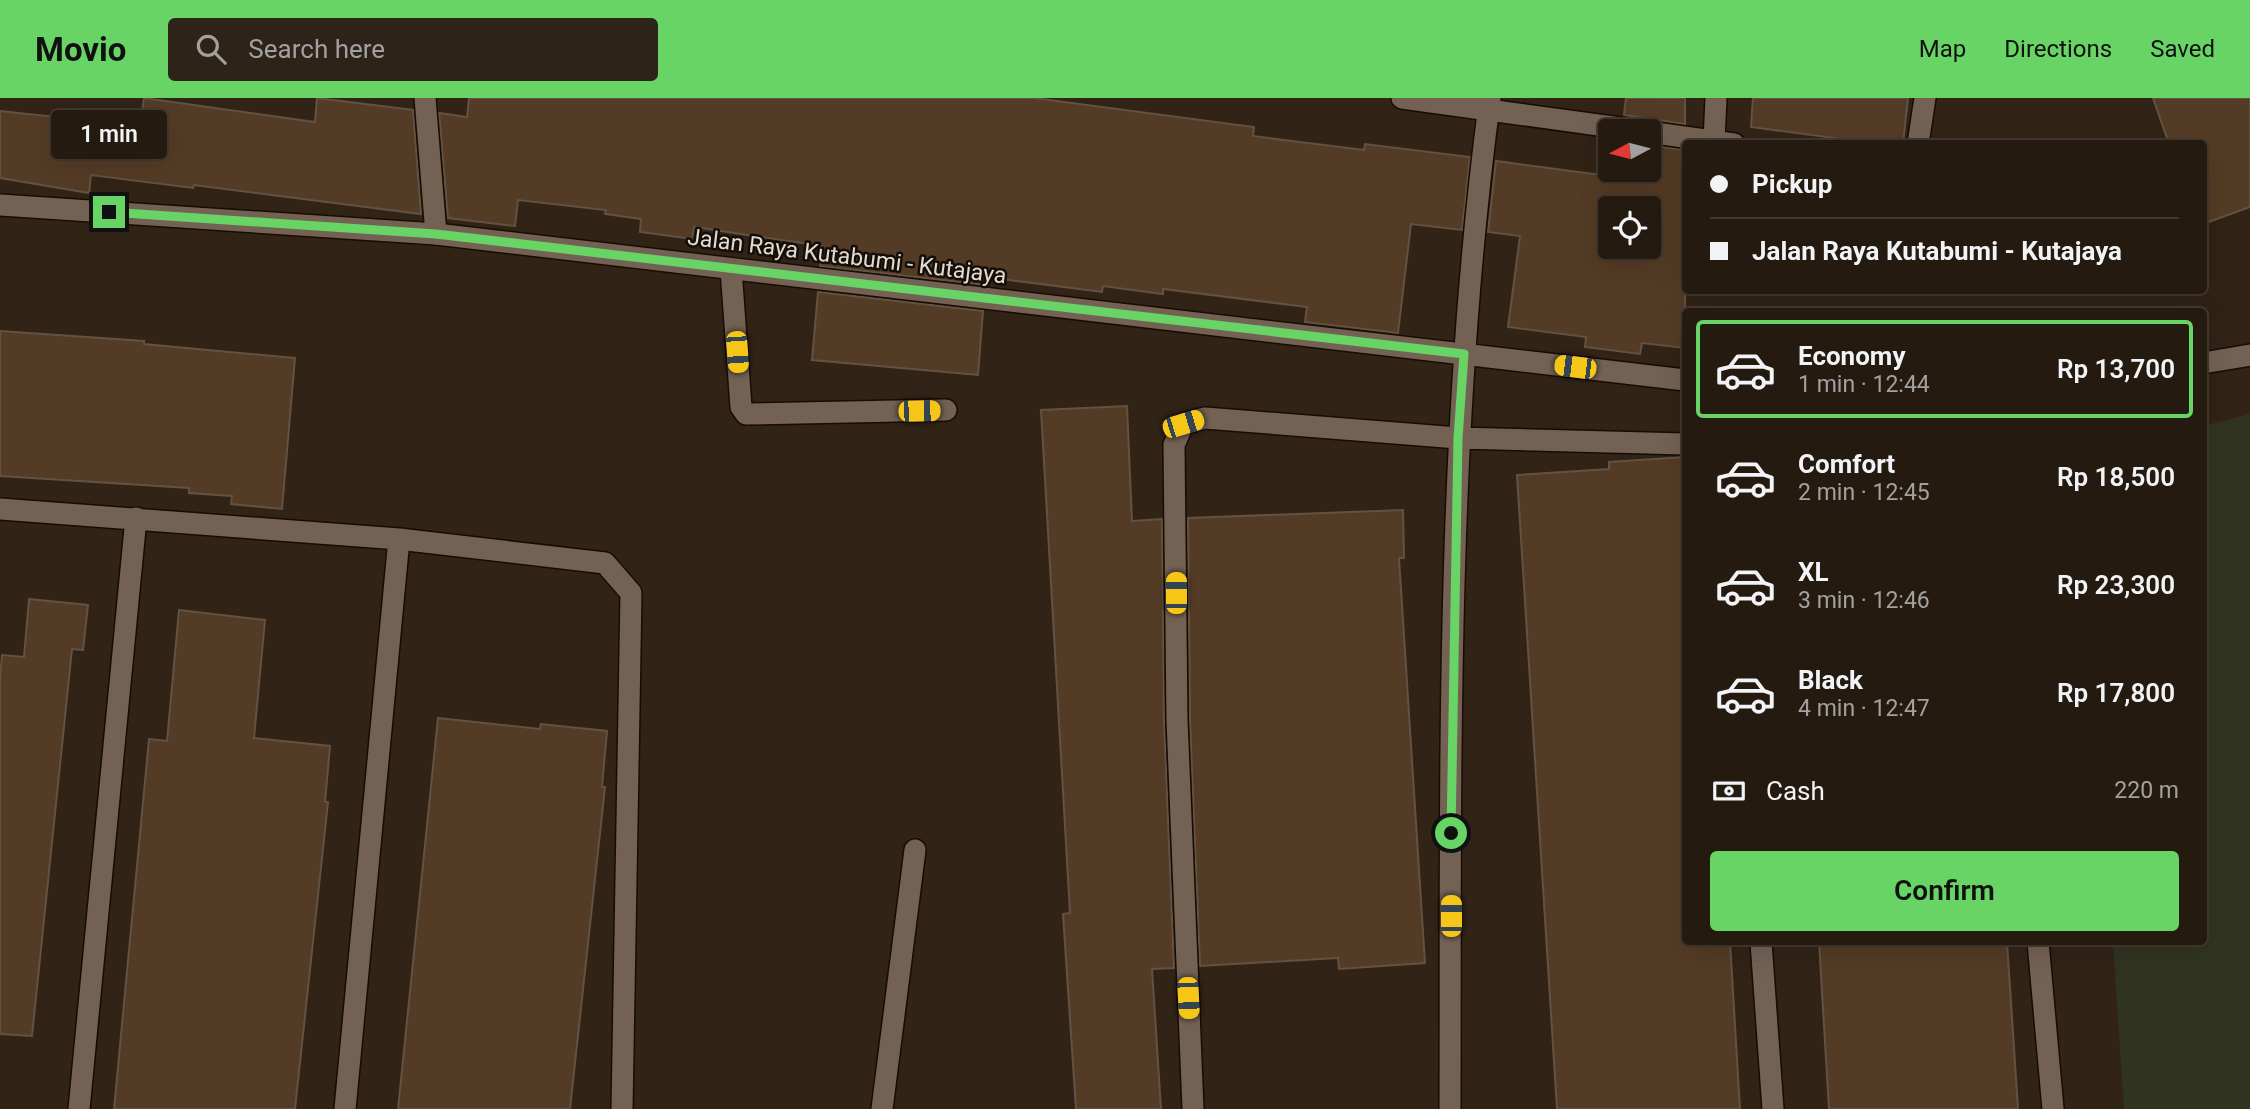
<!DOCTYPE html>
<meta charset="utf-8">
<style>
body{margin:0;font-family:Roboto,sans-serif;background:#2d2319;color:#f1f3f6;height:100vh;display:flex;flex-direction:column;font-size:26px;white-space:nowrap}
*{box-sizing:border-box;margin:0}
p{font-size:23px;color:#a3a19f}
.icon{flex:none;width:38px;height:38px;fill:none;stroke:currentColor;stroke-width:2;stroke-linecap:round;stroke-linejoin:round}
.map{position:relative;flex:1;overflow:hidden}
.side{position:absolute;left:1682px;top:210px;width:525px;height:637px;display:flex;flex-direction:column;background:#251a10;border-radius:7px;box-shadow:0 7px 28px #0002,0 0 0 2px #423830}
.side>*{flex:none}
.guide{position:absolute;left:1682px;top:42px;width:525px;height:154px;border-radius:7px;box-shadow:0 7px 28px #0002,0 0 0 2px #423830;display:grid;align-content:center;height:154px;padding:0 28px;background:#251a10}
.needle{width:46px;rotate:263deg}
.fabs{position:absolute;left:1598px;top:21px;display:grid;gap:14px}
.fabs a{display:grid;place-items:center;width:63px;height:63px;border-radius:7px;background:#251a10;box-shadow:0 7px 28px #0002,0 0 0 2px #423830;font-size:35px}
.end{position:absolute;width:32px;height:32px;margin:-16px;border:9px solid #68d465;background:#111;box-shadow:0 0 0 4px #111}
.from{border-radius:50%}
.bubble{position:absolute;height:49px;border-radius:7px;background:#251a10;box-shadow:0 7px 28px #0002,0 0 0 2px #423830;font-size:23px;font-weight:600;line-height:49px;text-align:center}
.car{position:absolute;width:21px;height:42px;margin:-21px -10px;border-radius:9px;box-shadow:0 0 5px 2px #0007;background:linear-gradient(#f5c518 24%,#345 0 40%,#f5c518 0 76%,#345 0 86%,#f5c518 0)}
.guide b{display:flex;align-items:center;gap:24px;height:66px;font-size:26px}
.guide b+b{border-top:2px solid #423830}
.guide i{width:18px;height:18px;background:#f1f3f6}
ul{padding:12px 0 0;list-style:none}
li{display:flex;align-items:center;gap:21px;height:98px;margin:0 14px 10px;padding:0 14px;border:4px solid transparent;border-radius:7px}
li div{flex:1}
li b{display:block;font-size:26px}
li em{font-style:normal;font-weight:600}
li.current{border-color:#68d465}
li>.icon{width:63px;height:63px;stroke-width:1.5}
.pay{display:flex;align-items:center;gap:18px;height:77px;padding:0 28px;font-size:26px}
.pay p{margin-inline-start:auto}
.primary-button{display:flex;gap:14px;margin-top:auto;padding:14px 28px}
.primary-button a{flex:1;height:80px;border-radius:7px;background:#68d465;color:#111;font-size:28px;font-weight:600;line-height:80px;text-align:center}
header{display:flex;align-items:center;gap:42px;box-sizing:border-box;height:98px;padding:0 35px;background:#68d465;color:#111}
header strong{font-size:33px}
nav{display:flex;gap:38px;margin-inline-start:auto;font-size:24px}
.search{width:490px;height:63px;background:#2d2319;display:flex;align-items:center;gap:18px;box-sizing:border-box;padding:0 24px;border-radius:7px;color:#a3a19f;font-size:26px}
.map>svg:first-child{display:block}
.green{fill:#30341f}
.building{fill:#543b25;stroke:#625244;stroke-width:2;fill-rule:evenodd}
.lines{fill:none;stroke-linecap:round;stroke-linejoin:round}
.service-casing{stroke:#180c02;stroke-width:24}
.minor-casing{stroke:#180c02;stroke-width:24}
.tertiary-casing{stroke:#180c02;stroke-width:24}
.service{stroke:#736254;stroke-width:21}
.minor{stroke:#736254;stroke-width:21}
.tertiary{stroke:#736254;stroke-width:21}
.route{stroke:#68d465;stroke-width:9}
.labels{text-anchor:middle;stroke-width:5;stroke-linejoin:round;paint-order:stroke}
.street-label{font-size:23px;fill:#e3dad2;stroke:#140e08}
</style>
<header>
<strong>Movio</strong>
<div class="search"><svg class="icon" aria-label="search" viewBox="0 0 24 24"><circle cx="10" cy="10" r="6"/><path d="M15 15l6 6"/></svg>Search here</div>
<nav><a>Map</a><a>Directions</a><a>Saved</a></nav>
</header>
<div class="map">
<svg width="2250" height="1011" viewBox="0 0 2250 1011">
<rect width="100%" height="100%" fill="#312316"/>
<!-- green -->
<path class="green" d="M2250,316V1011H2124L2113,844H2203V328Z"/>
<!-- building -->
<path class="building" d="M144,0L315,24L317,0L413,12L421,116L194,87L193,90L91,77L89,95L0,80V13L140,28Z
M469,0H1034L1254,29L1253,38L1364,52L1365,46L1470,59L1462,132L1411,126L1398,235L1305,224L1307,209L1163,191V196L1103,188L1102,194L986,179V187L820,168L822,148L694,129L692,141L640,134L641,121L605,116L606,112L518,102L515,128L448,120L439,15L467,19Z
M1626,0H1685V26L1624,17Z
M1753,0H1908L1903,46H1878L1751,29Z
M2153,0H2250V109L2203,126V46H2169Z
M1648,47L1685,52V250L1642,245L1640,256L1585,249L1586,239L1508,229L1520,138L1488,134L1496,63L1616,79L1617,72H1648ZM1610,110H1648V149H1610Z
M818,194L983,213L978,277L812,262Z
M0,233L144,243V246L295,260L282,411L231,406L232,398L189,395V390L0,378Z
M1127,308L1132,423L1162,421L1164,622L1174,870L1152,871L1161,1011H1076L1063,816L1070,815L1041,312Z
M1685,359V844H1730L1740,1011H1557L1517,377L1609,371V364Z
M1403,412L1404,460H1399L1425,865L1339,871L1338,860L1200,868L1190,622L1188,420Z
M29,501L88,507L83,552L72,551L32,938L0,936V583L2,557L24,559Z
M179,512L265,522L254,640L330,648L325,704H328L295,1011H114L149,641L167,643Z
M438,620L540,631L541,626L607,633L602,689H605L570,1011H398Z
M1819,844H2007L2018,1011H1829Z"/>
<g class="lines">
<!-- service casing -->
<g class="service-casing">
<path id="service" d="M731,171L741,309L746,316L946,312"/>
</g>
<!-- minor casing -->
<g class="minor-casing">
<path id="minor" d="M425,0L436,136
M1402,0L1642,33
M1648,34L1734,46
M1714,43L1716,0
M1918,46L1925,0
M0,411L399,441L605,465L631,495L622,1011
M1761,844L1773,1011
M2038,844L2053,1011
M79,1011L136,420
M345,1011L399,441
M882,1011L915,752
M1193,1011L1177,622L1174,347L1183,326L1205,320L1458,340L1685,346
M1450,1011C1451,674 1445,335 1490,0"/>
</g>
<!-- tertiary casing -->
<g class="tertiary-casing">
<path id="tertiary" d="M0,107L436,136L1685,282
M2203,265L2250,257"/>
</g>
<!-- service -->
<use href="#service" class="service"/>
<!-- minor -->
<use href="#minor" class="minor"/>
<!-- tertiary -->
<use href="#tertiary" class="tertiary"/>
</g>
<g class="lines">
<!-- route -->
<path class="route" d="M109,114L436,136L1464,256L1458,340L1451,735"/>
</g>
<g class="labels">
<!-- street labels -->
<g class="street-label">
<text transform="translate(847 158) rotate(7)" y="8">Jalan Raya Kutabumi - Kutajaya</text>
</g>
</g>
</svg>
<div class="fabs">
<a><svg class="needle" viewBox="-14 -14 28 28"><path d="M0-13l5 13h-10z" fill="#e53935"/><path d="M0 13l5-13h-10z" fill="#a3a19f"/></svg></a>
<a><svg class="icon" aria-label="locate" viewBox="0 0 24 24"><circle cx="12" cy="12" r="6"/><path d="M12 2v4M12 18v4M2 12h4M18 12h4"/></svg></a>
</div>
<i class="end from" style="left:1451px;top:735px"></i>
<i class="end" style="left:109px;top:114px"></i>
<div class="bubble" style="left:51px;top:12px;width:116px">1 min</div>
<i class="car" style="left:737px;top:254px;rotate:176deg"></i>
<i class="car" style="left:1575px;top:269px;rotate:277deg"></i>
<i class="car" style="left:919px;top:313px;rotate:89deg"></i>
<i class="car" style="left:1183px;top:326px;rotate:73deg"></i>
<i class="car" style="left:1176px;top:495px;rotate:0deg"></i>
<i class="car" style="left:1451px;top:818px;rotate:0deg"></i>
<i class="car" style="left:1188px;top:900px;rotate:177deg"></i>
<div class="guide">
<b><i class="from"></i>Pickup</b>
<b><i></i>Jalan Raya Kutabumi - Kutajaya</b>
</div>
<section class="side">
<ul>
<li class="current"><svg class="icon" aria-label="car" viewBox="0 0 24 24"><path d="M5 17H2v-5l4-1 3-4h7l3 4 3 1v5h-3M9 17h6M6 11h13"/><circle cx="7" cy="17" r="2"/><circle cx="17" cy="17" r="2"/></svg><div><b>Economy</b><p>1 min · 12:44</p></div><em>Rp 13,700</em></li>
<li><svg class="icon" aria-label="car" viewBox="0 0 24 24"><path d="M5 17H2v-5l4-1 3-4h7l3 4 3 1v5h-3M9 17h6M6 11h13"/><circle cx="7" cy="17" r="2"/><circle cx="17" cy="17" r="2"/></svg><div><b>Comfort</b><p>2 min · 12:45</p></div><em>Rp 18,500</em></li>
<li><svg class="icon" aria-label="car" viewBox="0 0 24 24"><path d="M5 17H2v-5l4-1 3-4h7l3 4 3 1v5h-3M9 17h6M6 11h13"/><circle cx="7" cy="17" r="2"/><circle cx="17" cy="17" r="2"/></svg><div><b>XL</b><p>3 min · 12:46</p></div><em>Rp 23,300</em></li>
<li><svg class="icon" aria-label="car" viewBox="0 0 24 24"><path d="M5 17H2v-5l4-1 3-4h7l3 4 3 1v5h-3M9 17h6M6 11h13"/><circle cx="7" cy="17" r="2"/><circle cx="17" cy="17" r="2"/></svg><div><b>Black</b><p>4 min · 12:47</p></div><em>Rp 17,800</em></li>
</ul>
<div class="pay"><svg class="icon" aria-label="cash" viewBox="0 0 24 24"><path d="M3 7h18v10H3z"/><circle cx="12" cy="12" r="2"/></svg>Cash<p>220 m</p></div>
<div class="primary-button"><a>Confirm</a></div>
</section>
</div>
